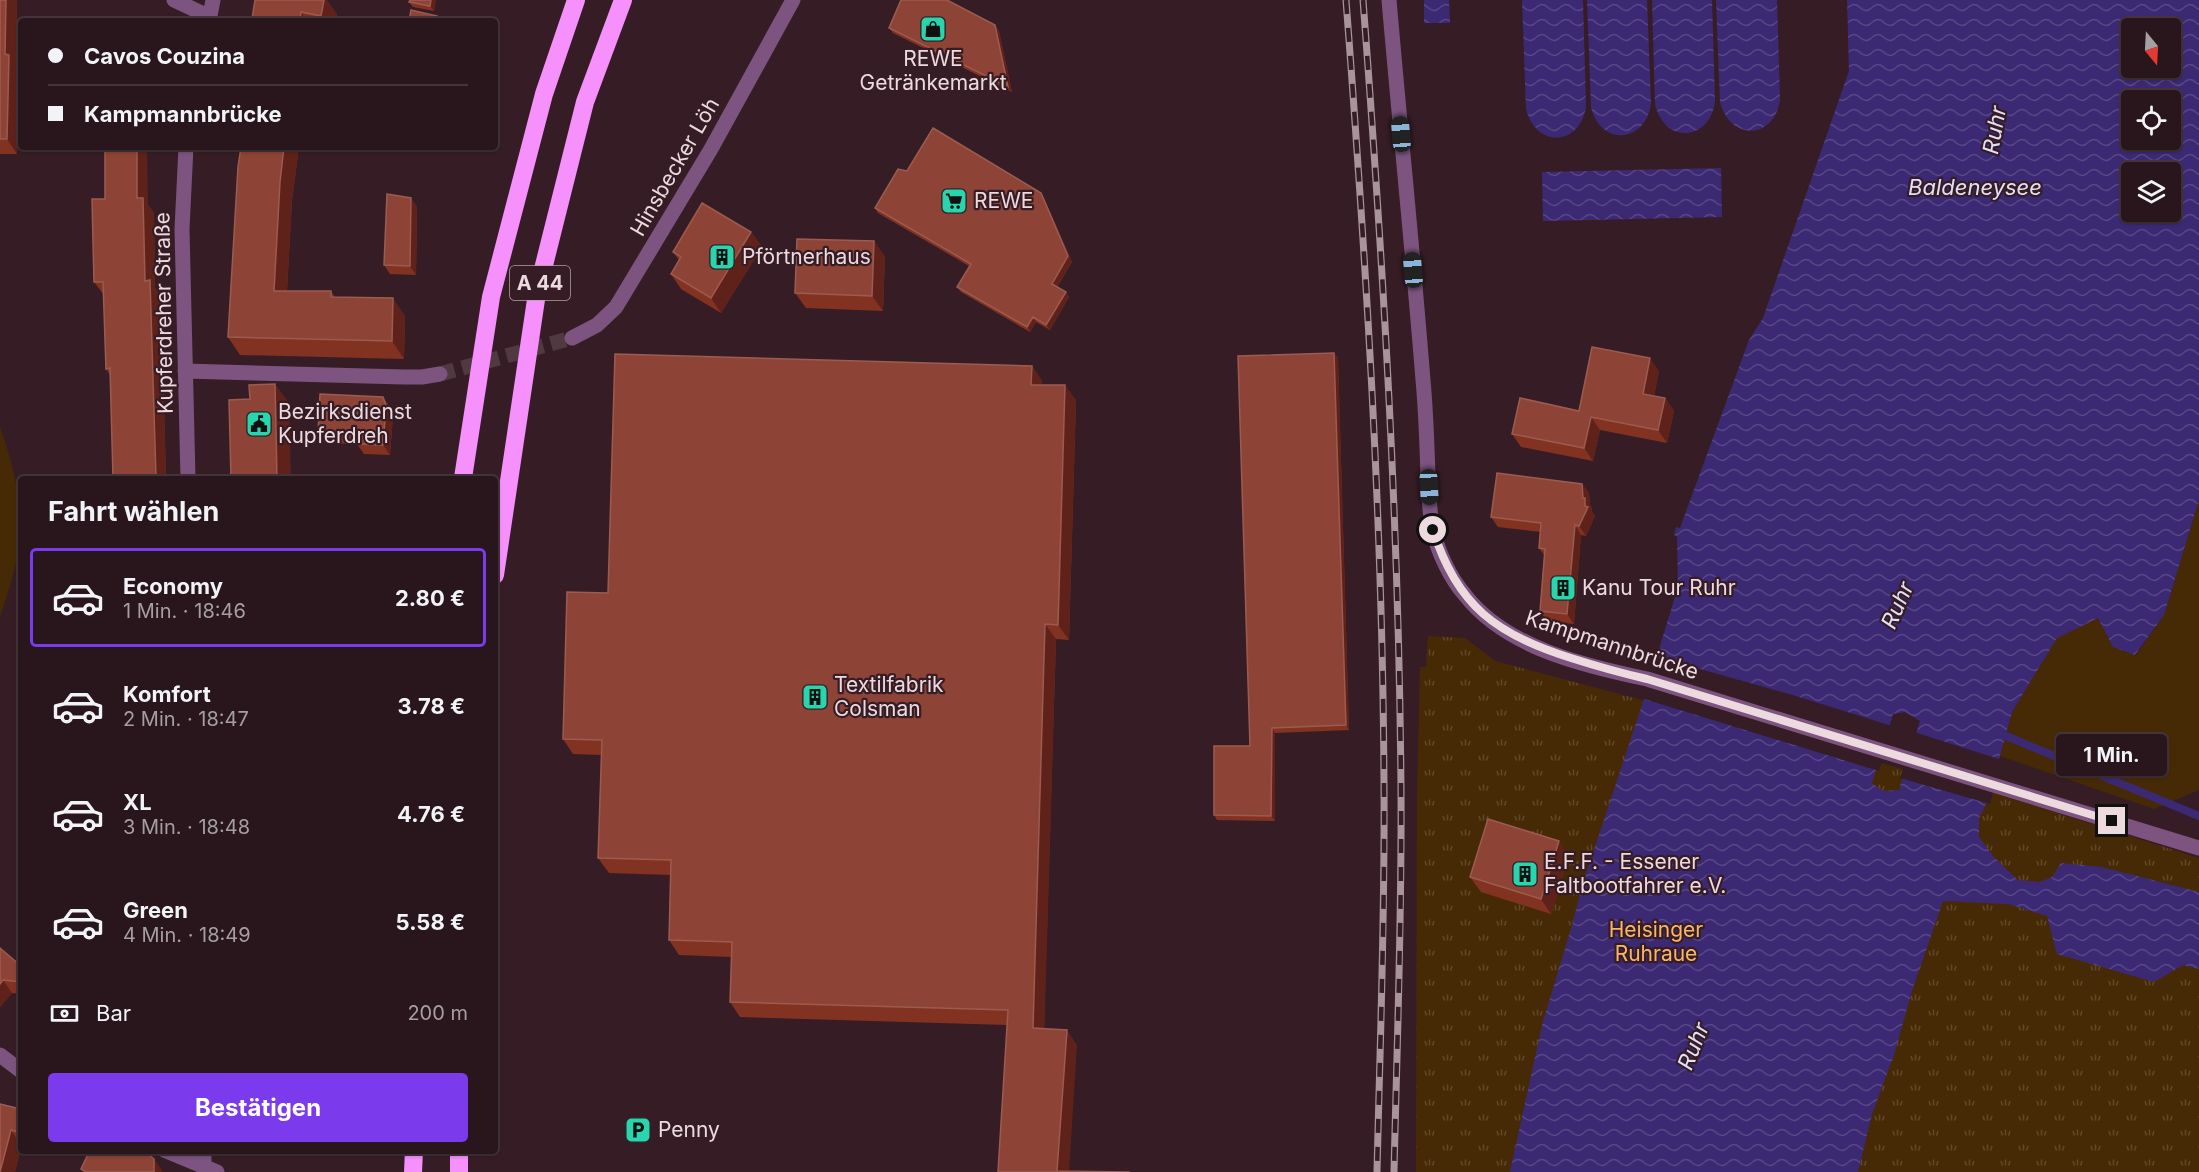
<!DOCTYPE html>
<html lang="de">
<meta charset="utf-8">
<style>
body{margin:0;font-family:Inter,sans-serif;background:#342329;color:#f1f3f6;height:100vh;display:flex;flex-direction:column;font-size:22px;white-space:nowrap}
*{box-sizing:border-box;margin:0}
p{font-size:20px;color:#a59fa3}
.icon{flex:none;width:33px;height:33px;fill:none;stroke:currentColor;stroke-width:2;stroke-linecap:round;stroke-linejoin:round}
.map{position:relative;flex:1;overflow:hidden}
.side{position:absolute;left:18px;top:476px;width:480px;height:678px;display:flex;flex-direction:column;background:#28161c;border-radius:6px;box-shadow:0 2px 4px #0004,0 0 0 2px #44353b}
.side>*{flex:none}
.guide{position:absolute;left:18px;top:18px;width:480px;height:132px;border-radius:6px;box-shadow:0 2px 4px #0004,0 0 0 2px #44353b;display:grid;align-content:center;height:132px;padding:0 30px;background:#28161c}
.needle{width:39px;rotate:162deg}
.controls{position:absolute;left:2121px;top:18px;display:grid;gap:12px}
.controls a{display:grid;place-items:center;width:60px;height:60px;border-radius:6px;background:#28161c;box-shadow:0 2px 4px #0004,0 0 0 2px #44353b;font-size:30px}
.end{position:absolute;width:27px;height:27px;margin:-14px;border:8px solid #ecdadf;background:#111;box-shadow:0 0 0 3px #111}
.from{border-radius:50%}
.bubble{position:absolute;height:42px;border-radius:6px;background:#28161c;box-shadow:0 2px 4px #0004,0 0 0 2px #44353b;font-size:20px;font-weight:700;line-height:42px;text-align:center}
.car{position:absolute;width:18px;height:36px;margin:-18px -9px;border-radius:8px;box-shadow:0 0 4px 2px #0007;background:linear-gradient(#222 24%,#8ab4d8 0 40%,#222 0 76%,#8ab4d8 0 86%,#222 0)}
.guide b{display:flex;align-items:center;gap:21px;height:57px;font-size:22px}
.guide b+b{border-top:2px solid #44353b}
.guide i{width:15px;height:15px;background:#f1f3f6}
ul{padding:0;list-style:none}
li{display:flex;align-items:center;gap:18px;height:99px;margin:0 12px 9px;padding:0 18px;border:3px solid transparent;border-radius:6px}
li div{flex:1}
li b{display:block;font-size:22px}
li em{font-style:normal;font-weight:700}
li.on{border-color:#7c3aed}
li>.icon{width:54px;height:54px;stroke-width:1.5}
h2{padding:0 30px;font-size:27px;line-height:72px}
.pay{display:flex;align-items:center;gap:15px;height:66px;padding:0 30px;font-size:22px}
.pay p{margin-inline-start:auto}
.primary-button{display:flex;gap:12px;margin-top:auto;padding:12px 30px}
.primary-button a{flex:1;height:69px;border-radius:6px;background:#7c3aed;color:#fff;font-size:24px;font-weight:700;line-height:69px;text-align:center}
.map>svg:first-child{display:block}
.grass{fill:#462a06}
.park{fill:url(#park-tufts)}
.water{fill:url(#water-waves);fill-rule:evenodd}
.pier{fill:#361d25}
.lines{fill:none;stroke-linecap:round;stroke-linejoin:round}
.stream{stroke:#3b2973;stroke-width:8}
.minor-tunnel{stroke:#513941;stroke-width:15;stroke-dasharray:15 8;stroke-linecap:butt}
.minor{stroke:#7c547f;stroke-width:15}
.highway{stroke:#f590fc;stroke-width:18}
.rail-casing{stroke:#a9949b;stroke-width:7}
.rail{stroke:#361d25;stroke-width:4.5;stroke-dasharray:14;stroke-linecap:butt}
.wall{fill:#823221}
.shaded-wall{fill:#5f221a}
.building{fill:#8d4436;stroke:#9c5b50;stroke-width:1.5}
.route{stroke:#ecdadf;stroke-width:8}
.labels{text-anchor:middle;stroke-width:4.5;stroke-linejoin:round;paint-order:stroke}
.shield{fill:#361d25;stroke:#b5a1a7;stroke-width:1.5}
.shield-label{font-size:20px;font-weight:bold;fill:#ecdadf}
.poi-label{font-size:21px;fill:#ecdadf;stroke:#361d25;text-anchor:start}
.street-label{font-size:21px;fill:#ecdadf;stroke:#361d25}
.park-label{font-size:21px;fill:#f9b66a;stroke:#361d25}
.water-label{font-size:22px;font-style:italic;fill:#e2e0f6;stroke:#361d25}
</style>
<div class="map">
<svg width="2199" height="1172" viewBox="0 0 2199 1172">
<defs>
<pattern id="park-tufts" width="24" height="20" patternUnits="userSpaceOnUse" patternTransform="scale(1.5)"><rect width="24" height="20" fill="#462a06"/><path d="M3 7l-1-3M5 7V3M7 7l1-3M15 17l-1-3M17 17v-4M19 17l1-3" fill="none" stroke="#61482a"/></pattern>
<pattern id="water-waves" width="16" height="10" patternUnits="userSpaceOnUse" patternTransform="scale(1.5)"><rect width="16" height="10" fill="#3b2973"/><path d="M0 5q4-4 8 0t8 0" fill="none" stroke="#584786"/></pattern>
</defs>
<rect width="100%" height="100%" fill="#361d25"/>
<!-- grass -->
<path class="grass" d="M0,427C12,460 21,496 20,531C19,559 9,590 0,617Z
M2199,500V790L2154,809L2000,756L2012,712L2057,637L2098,618L2113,647L2136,655L2164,615Z"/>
<!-- park -->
<path class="park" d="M1428,636L1465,638L1495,661L1997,794L2199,858V1172H1416L1417,796L1420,667H1426Z"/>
<!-- water -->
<path class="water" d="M1424,0H1449L1450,23H1424Z
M1522,0H1583L1586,107C1579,147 1536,148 1526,109Z
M1587,0H1647L1651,104C1645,144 1600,146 1591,107Z
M1652,0H1712L1715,102C1709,142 1664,144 1655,104Z
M1716,0H1777L1780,100C1774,140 1730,141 1720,102Z
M1847,0H2199V500L2164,615L2135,655L2113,647L2098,618L2057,638L2012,712L1988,800L1979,818V837L1994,857L2018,880L2040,882L2052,877L2061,863L2102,867L2199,892V969L2183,965L2154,982L2057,954L2047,916L2008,904L1943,901L1912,991L1894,1055L1872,1114L1858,1172H1510L1542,1025L1572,925L1582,886L1641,708L1678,587L1677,536L1674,535L1676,527L1680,528L1749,340L1763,318L1849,71ZM2132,28H2170V68H2132ZM2132,100H2170V140H2132ZM2132,172H2170V212H2132ZM1905,712L1920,721L1899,790L1883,791L1872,783L1893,714Z
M1721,168L1722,217L1543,221L1542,172Z"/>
<!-- pier -->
<path class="pier" d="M1654,656L1796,696L1892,726L1879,771L1641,698Z
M1914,732L2002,760L1990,804L1900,778Z"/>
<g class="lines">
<!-- stream -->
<path class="stream" d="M2006,736L2199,816"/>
<!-- minor-tunnel -->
<path class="minor-tunnel" d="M440,374L572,338"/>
<!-- minor -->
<path class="minor" d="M174,0L210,17
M1389,0C1400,127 1413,254 1423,380C1426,412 1427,444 1428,476C1429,494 1429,512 1433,530C1438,552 1450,578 1465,595C1506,648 1585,666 1647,679L2199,848
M209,21L213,0
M186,147L182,229L188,478
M572,338L597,325L616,307L711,149L793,0
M185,371L404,377H422L440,374
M0,1055L21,1071
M164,1150L217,1172
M204,1150V1172"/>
<!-- highway -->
<path class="highway" d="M463,478L491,297L544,94L576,0
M495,575L537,293L585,102L623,0
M413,1172L414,1150
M459,1172V1150"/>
<!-- rail casing -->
<g class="rail-casing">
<path id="rail" d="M1346,0C1366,263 1383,525 1384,789C1385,916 1380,1044 1377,1172
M1363,0C1383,263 1399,525 1401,789C1402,916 1397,1044 1394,1172"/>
</g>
<!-- rail -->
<use href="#rail" class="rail"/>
</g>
<!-- wall -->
<path class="wall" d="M0,0H17L16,65L19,70L17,154H0Z
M255,0L337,14L336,21H253L252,19Z
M436,0L434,11L413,7L409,2Z
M995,25L999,31L1012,92L893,33L889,28Z
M241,147H299L292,200L287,291H331L335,297L405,316L404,359L240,355L228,337Z
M1041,193L1044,198L1072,262L1057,287L1066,292L1069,297L1050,330L1036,322L1030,332L961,292L957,287L969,266L878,213L875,208Z
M105,199L148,205L154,213L155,288L161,296L166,478H113L110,375L106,369L104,295L94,282Z
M417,206L416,275L390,274L384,265Z
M751,232L762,247L721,313L681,289L671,274L679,260L673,252Z
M885,256L883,311L806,308L795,293Z
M1334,353L1338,358L1349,730L1275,733V821L1217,820L1214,815L1250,746Z
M1032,366L1042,381V385L1076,400L1069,640L1056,639L1044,1029L1077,1045L998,1172L1007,1025L740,1017L730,1002L731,957L679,955L669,940L671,875L609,873L598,858L601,755L573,754L563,739L608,593Z
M1659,371L1654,396L1665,398L1674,411L1667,443L1600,430L1593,461L1521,447L1512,434L1579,411Z
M383,397L390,407L393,416L390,455L364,454L357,444L325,443L318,433Z
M1582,484L1589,493L1590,505L1592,508V512L1595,516L1586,536L1581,535L1574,624L1547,621L1540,611L1544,555L1539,548L1541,532L1498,527L1491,517Z
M1569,856L1551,914L1481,892L1470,877Z
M0,948L21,966V994L12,993L0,1007Z
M0,1104L21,1109V1147L15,1172H0Z"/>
<!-- shaded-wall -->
<path class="shaded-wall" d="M6,0H17L16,65L19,70L17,154L7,139L5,54Z
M324,0H327L337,14L336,21H325L321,16Z
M431,0H436L434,11L430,6Z
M301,12L307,21H300Z
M437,16L440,21H435Z
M995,25L999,31L1012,92L1008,87Z
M137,147H147L148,205L154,213L155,288L161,296L166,478H156L145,281L137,198Z
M284,147H299L292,200L286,309L274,291L280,182Z
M1041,193L1044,198L1072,262L1055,289L1052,284Z
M411,198L417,206L416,275L410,266Z
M751,232L762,247L721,313L711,298Z
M874,241L885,256L883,311L872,296Z
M1066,292L1069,297L1050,330L1046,325Z
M393,298L405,316L404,359L392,341Z
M1033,317L1036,322L1030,332L1027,327Z
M1334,353L1338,358L1349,730L1346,725Z
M1650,358L1659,371L1652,407L1643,394Z
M1032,366L1042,381V399L1031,385Z
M275,384L289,403L291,478H277Z
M1065,385L1076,400L1069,640L1058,625Z
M383,397L390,407L393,416L390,455L383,445Z
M1665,398L1674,411L1667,443L1658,430Z
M1591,417L1600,430L1593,461L1584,448Z
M1582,484L1589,493L1590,505L1592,508V512L1595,516L1586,536L1579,526L1585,506L1583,498Z
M1575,525L1581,535L1574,624L1567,614Z
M1045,624L1056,639L1044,1043L1033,1028Z
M1272,728L1275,733V821L1271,816Z
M1559,841L1569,856L1551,914L1541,899Z
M3,980L12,993L0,1007V984Z
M1067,1030L1077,1045L1069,1172L1057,1171Z
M11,1130L21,1145L15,1172H0Z
M154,1159L163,1172H154Z"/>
<!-- building -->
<path class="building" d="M0,0H6L5,54L9,55L7,139H0Z
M255,0H324L321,16L301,12L300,21H256V20L252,19Z
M410,0H431L430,6L409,2Z
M901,0H947L995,25L1008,87L889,28Z
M411,10L437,16L435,21H409Z
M933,128L1041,193L1068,256L1052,284L1066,292L1046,325L1033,317L1027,327L957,287L971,264L875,208L898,169L907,171Z
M105,147H137V198H143L145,281L150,280L156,478H113L110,368L106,369L103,282H94L93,242L92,199H105Z
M241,147H284L280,182L274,291H331V297L393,298L392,341L228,337L238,167Z
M387,194L411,198L410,266L384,265Z
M702,203L751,232L711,298L671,274L681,257L673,252Z
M797,239L874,241L872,296L795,293Z
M1592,347L1650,358L1643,394L1665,398L1658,430L1591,417L1584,448L1512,434L1520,398L1579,411Z
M1334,353L1346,725L1272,728L1271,816L1214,815V746H1250L1238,356Z
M615,354L1032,366L1031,385H1065L1058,625L1045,624L1033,1028L1067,1030L1057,1171L1130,1172H998L1008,1010L730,1002L732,942L669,940L671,860L598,858L602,740L563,739L567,592L608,593Z
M275,384L277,478H231L229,400L250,399L249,385Z
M320,394L383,397L386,405L383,445L357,444V435L318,433Z
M1497,473L1582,484L1583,498H1585V506L1588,507L1579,526L1575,525L1567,614L1540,611L1545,549L1539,548L1541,523L1491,517Z
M1488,819L1559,841L1541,899L1470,877Z
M0,948L21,966V982L3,980L0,984Z
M0,1104L21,1109V1133L11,1130L0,1172Z
M90,1150H144L154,1159V1172H86L81,1169Z"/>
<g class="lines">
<!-- route -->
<path class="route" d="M1433,530C1457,606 1497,635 1571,658C1596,666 1621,673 1647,679L2112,821"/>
</g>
<!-- icons -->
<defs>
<g id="shop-square" transform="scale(1.35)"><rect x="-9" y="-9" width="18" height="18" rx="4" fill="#28d5ad" stroke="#361d25"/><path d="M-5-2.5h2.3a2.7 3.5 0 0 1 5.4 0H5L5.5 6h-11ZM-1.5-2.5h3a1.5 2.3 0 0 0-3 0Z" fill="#111"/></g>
<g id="supermarket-square" transform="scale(1.35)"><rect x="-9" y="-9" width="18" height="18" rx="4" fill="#28d5ad" stroke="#361d25"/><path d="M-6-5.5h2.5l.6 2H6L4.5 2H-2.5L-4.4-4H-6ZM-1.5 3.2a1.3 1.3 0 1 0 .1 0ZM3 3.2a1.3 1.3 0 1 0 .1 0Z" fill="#111"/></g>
<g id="building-square" transform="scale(1.35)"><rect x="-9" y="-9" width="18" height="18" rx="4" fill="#28d5ad" stroke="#361d25"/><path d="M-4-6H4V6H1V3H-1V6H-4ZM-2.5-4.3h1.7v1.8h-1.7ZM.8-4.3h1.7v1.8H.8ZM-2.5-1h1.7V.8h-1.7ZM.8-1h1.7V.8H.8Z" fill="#111"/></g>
<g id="civic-square" transform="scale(1.35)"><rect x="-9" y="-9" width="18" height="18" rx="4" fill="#28d5ad" stroke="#361d25"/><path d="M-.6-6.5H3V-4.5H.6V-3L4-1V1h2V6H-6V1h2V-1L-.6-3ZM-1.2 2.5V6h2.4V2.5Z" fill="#111"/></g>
<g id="parking-square" transform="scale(1.35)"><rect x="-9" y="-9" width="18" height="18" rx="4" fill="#28d5ad" stroke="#361d25"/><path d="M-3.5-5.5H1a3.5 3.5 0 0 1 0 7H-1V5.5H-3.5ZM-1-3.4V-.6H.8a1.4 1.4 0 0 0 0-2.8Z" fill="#111"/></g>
</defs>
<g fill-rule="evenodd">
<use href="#shop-square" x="933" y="29"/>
<use href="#supermarket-square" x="954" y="201"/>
<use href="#building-square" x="722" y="257"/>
<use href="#civic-square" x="259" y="424"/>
<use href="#building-square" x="1563" y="588"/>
<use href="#building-square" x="815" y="697"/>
<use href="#building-square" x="1525" y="874"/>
<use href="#parking-square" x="638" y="1130"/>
</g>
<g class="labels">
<!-- shield labels -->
<rect class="shield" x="510" y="266" width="60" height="34" rx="4.5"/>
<g class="shield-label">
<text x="540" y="290">A 44</text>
</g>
<!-- poi labels -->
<g class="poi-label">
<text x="933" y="66" text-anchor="middle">REWE<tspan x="933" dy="24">Getränkemarkt</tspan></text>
<text x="974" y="208">REWE</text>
<text x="742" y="264">Pförtnerhaus</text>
<text x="278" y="419">Bezirksdienst<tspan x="278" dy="24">Kupferdreh</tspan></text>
<text x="1582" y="595">Kanu Tour Ruhr</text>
<text x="834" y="692">Textilfabrik<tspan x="834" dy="24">Colsman</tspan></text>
<text x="1544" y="869">E.F.F. - Essener<tspan x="1544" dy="24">Faltbootfahrer e.V.</tspan></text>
<text x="658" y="1137">Penny</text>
</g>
<!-- street labels -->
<g class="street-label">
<text transform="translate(675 167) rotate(-60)" y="7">Hinsbecker Löh</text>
<text transform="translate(164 313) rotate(-91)" y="7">Kupferdreher Straße</text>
<text transform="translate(1612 645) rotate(18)" y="7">Kampmannbrücke</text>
</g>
<!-- park labels -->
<g class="park-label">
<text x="1656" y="937">Heisinger<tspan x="1656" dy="24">Ruhraue</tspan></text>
</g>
<!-- water labels -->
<g class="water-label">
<text transform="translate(1994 130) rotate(-80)" y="8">Ruhr</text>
<text x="1975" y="195">Baldeneysee</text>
<text transform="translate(1897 605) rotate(-66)" y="8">Ruhr</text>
<text transform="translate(1693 1046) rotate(-68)" y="8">Ruhr</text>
</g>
</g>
</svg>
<div class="controls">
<a><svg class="needle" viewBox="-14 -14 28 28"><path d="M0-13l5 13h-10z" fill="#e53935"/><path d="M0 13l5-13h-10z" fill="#a59fa3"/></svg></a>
<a><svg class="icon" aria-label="locate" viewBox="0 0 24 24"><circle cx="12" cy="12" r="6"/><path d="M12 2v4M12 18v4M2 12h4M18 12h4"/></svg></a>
<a><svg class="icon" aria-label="layers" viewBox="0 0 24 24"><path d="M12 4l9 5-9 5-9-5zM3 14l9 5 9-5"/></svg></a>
</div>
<i class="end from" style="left:1433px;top:530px"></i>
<i class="end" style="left:2112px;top:821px"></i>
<div class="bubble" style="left:2056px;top:734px;width:111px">1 Min.</div>
<i class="car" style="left:1401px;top:134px;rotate:355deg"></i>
<i class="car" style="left:1413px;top:270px;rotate:355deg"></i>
<i class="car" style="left:1429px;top:487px;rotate:177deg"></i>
<div class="guide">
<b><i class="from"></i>Cavos Couzina</b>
<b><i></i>Kampmannbrücke</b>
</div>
<section class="side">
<h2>Fahrt wählen</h2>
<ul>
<li class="on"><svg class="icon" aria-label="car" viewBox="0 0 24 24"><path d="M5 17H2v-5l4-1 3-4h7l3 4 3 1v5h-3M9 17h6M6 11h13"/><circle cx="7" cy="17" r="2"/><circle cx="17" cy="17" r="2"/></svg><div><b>Economy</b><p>1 Min. · 18:46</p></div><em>2.80 €</em></li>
<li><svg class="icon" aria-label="car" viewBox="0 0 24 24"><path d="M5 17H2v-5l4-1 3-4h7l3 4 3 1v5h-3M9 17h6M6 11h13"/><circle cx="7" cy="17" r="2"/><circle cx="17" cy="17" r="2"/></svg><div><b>Komfort</b><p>2 Min. · 18:47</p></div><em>3.78 €</em></li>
<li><svg class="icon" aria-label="car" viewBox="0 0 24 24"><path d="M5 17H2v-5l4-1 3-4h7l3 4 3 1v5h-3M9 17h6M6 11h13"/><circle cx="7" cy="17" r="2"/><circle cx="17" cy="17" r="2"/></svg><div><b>XL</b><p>3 Min. · 18:48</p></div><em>4.76 €</em></li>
<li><svg class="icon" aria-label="car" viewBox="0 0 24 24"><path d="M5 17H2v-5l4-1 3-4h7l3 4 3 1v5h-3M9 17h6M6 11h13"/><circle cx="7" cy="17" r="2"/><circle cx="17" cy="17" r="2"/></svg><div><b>Green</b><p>4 Min. · 18:49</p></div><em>5.58 €</em></li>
</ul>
<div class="pay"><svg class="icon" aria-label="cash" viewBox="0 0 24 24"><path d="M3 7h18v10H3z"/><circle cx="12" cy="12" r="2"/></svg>Bar<p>200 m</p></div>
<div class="primary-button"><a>Bestätigen</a></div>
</section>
</div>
